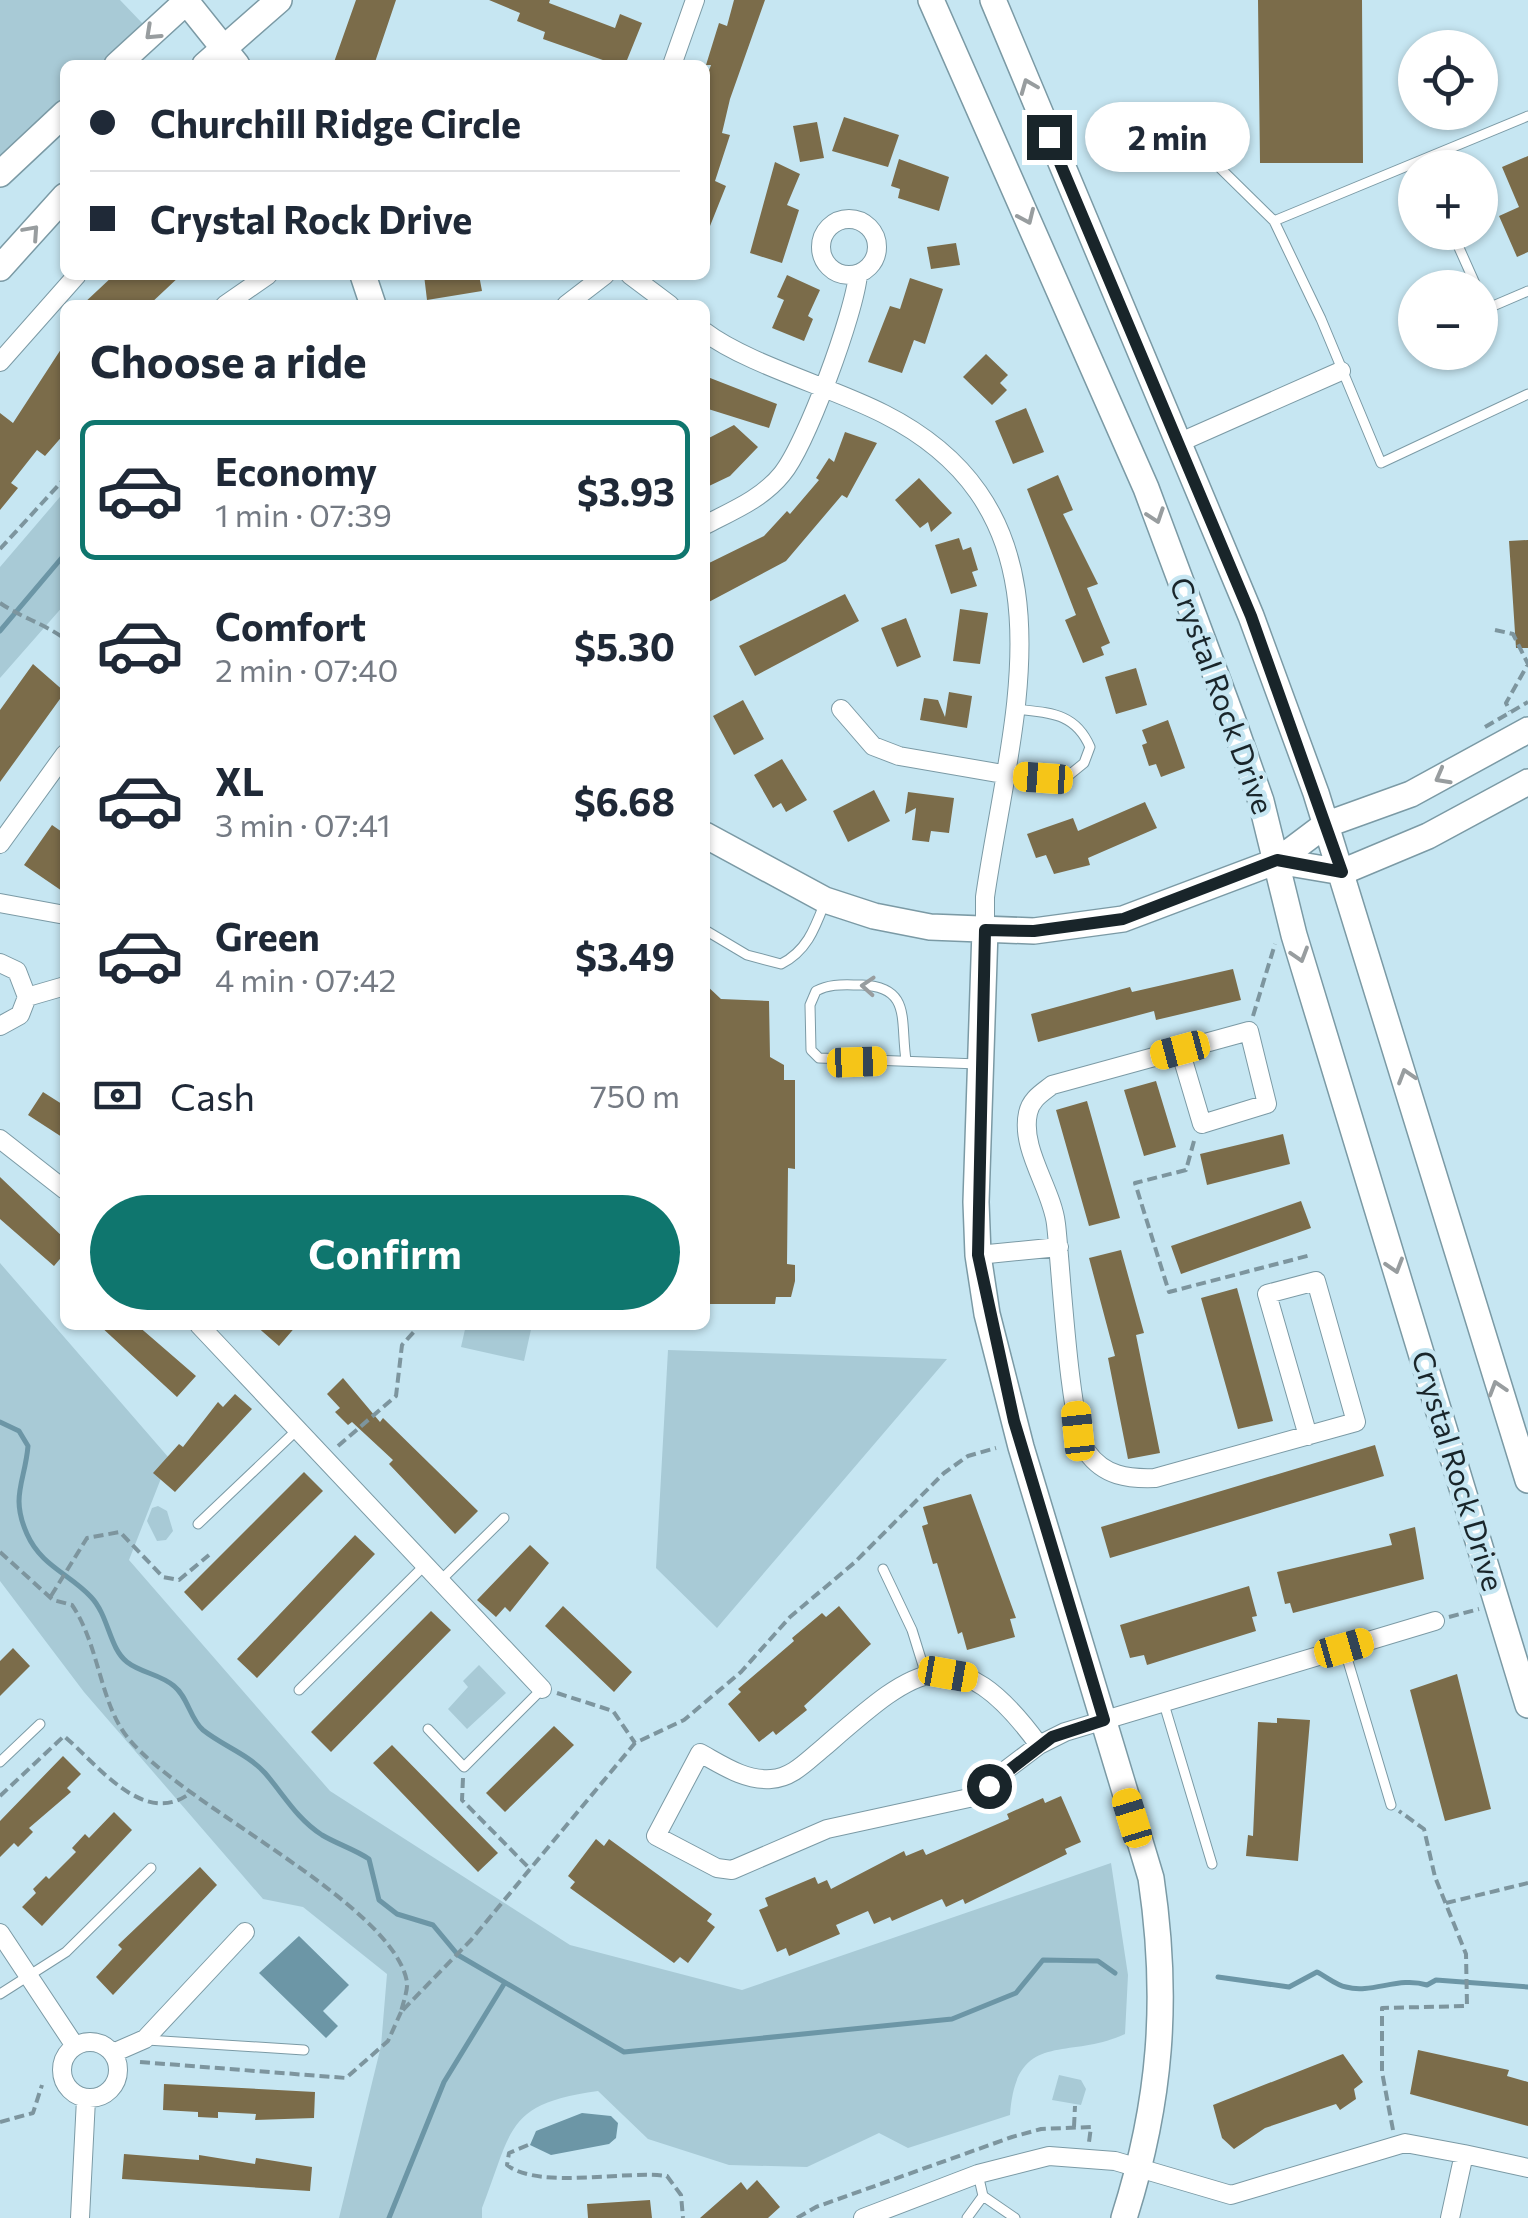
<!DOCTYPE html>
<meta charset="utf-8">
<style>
body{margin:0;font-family:Commissioner,sans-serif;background:#f2f2f3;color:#1f2937;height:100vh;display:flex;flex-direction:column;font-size:38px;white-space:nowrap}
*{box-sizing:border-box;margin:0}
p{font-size:32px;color:#747a83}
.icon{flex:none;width:55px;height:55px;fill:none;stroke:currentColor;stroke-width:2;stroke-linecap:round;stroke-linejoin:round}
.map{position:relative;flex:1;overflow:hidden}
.sheet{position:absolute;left:60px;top:300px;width:650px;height:1030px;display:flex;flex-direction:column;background:#fff;border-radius:15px;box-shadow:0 2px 8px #0004}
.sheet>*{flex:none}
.top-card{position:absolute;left:60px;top:60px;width:650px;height:220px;border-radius:15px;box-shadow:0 2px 8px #0004;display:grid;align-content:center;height:220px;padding:0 30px;background:#fff}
.fabs{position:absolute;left:1398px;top:30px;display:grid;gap:20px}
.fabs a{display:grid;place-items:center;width:100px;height:100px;border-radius:50%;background:#fff;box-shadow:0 2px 8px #0004;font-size:50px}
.end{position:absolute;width:45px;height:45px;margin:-22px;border:12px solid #19252a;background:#fff;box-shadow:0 0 0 5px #fff}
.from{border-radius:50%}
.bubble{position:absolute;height:70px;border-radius:35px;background:#fff;box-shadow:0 2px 8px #0004;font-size:32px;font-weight:700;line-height:70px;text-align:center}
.car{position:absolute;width:30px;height:60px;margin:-30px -15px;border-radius:12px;box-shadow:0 0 8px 2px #0007;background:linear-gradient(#f5c518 24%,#345 0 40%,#f5c518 0 76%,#345 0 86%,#f5c518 0)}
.top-card b{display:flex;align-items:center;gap:35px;height:95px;font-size:38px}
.top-card b+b{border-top:2px solid #e0e1e3}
.top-card i{width:25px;height:25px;background:#1f2937}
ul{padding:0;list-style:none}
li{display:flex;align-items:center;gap:30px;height:140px;margin:0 20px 15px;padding:0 10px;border:5px solid transparent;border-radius:15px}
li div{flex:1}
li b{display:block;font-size:38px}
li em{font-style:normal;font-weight:700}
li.selected{border-color:#0f766e}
li>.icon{width:90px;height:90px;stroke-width:1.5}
h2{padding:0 30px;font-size:45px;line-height:120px}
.pay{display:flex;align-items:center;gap:25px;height:110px;padding:0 30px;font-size:38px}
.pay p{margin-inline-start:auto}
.cta{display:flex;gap:20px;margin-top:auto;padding:20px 30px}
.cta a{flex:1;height:115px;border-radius:60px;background:#0f766e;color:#fff;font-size:40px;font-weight:700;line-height:115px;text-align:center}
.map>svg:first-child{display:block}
.green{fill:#a8cad6}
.water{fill:#6c96a6}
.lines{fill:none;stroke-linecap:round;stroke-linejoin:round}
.stream{stroke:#6c96a6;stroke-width:5}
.building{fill:#7b6c4a}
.lane-casing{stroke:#7b9aa5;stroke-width:11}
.street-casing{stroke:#7b9aa5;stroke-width:20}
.secondary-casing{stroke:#7b9aa5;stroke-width:28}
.path{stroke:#7d959e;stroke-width:4;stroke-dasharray:10 5;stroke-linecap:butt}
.lane{stroke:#fff;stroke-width:9}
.street{stroke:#fff;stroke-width:18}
.secondary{stroke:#fff;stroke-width:25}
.oneway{stroke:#989d9f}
.route{stroke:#19252a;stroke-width:12}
.labels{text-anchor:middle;stroke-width:9;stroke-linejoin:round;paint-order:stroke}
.street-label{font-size:30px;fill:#19252a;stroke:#c6e6f2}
</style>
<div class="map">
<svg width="1528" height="2218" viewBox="0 0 1528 2218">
<rect width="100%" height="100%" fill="#c6e6f2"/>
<!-- green -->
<path class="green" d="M0,0H120L144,25L101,65H65V98L0,157Z
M65,491V604L0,678V567Z
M0,1263L169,1458L129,1560L330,1791L570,1945L742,1990L1111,1863L1128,1975L1125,2034C1068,2061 1016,2028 1010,2115L908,2148L879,2133L807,2167L729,2165L648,2139L598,2091C505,2104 513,2129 482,2208V2218H339L381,2046L387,1974L303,1907L263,1899L84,1692L0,1581Z
M466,1325H532L524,1361L461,1347Z
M668,1350L947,1359L717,1628L656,1568Z
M158,1506L167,1511L173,1531L166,1540L157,1541L147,1521L152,1508Z
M479,1665L506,1693L467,1729L448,1709L468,1687L463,1681Z
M1059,2075L1081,2080L1086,2089L1081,2105L1052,2100Z"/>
<!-- water -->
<path class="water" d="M299,1936L349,1985L323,2011L338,2026L326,2038L259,1973Z
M582,2113L611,2116L618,2123L616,2138L609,2144L551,2155L530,2145L536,2131Z"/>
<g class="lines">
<!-- stream -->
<path class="stream" d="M0,631L65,554
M0,1422L19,1431L28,1446C25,1482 10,1496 27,1534C41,1566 70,1574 91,1597C109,1616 109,1648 127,1662C141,1673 160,1674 174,1686C188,1697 190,1719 203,1730C223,1746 248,1754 265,1773C284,1795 297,1819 322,1835C337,1844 354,1849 369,1859L379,1900L397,1914L433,1925L458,1955L624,2052L952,2019L1016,1993L1043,1960L1098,1961L1115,1973
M1218,1977L1289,1987L1317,1972C1327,1977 1336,1985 1346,1987C1372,1994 1399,1976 1427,1985L1436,1980L1528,1987
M389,2218L444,2082L504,1984"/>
</g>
<!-- building -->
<path class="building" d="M356,0H396L374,65H333Z
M489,0H550L549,3L615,28L620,14L642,23L625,65H617L543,39L545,32L517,21L520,13Z
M734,0H765L730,99L722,133L730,135L715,181L726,186L706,236L705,81L711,65H706L719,23L727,26Z
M1258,0H1362L1363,163H1260Z
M844,117L899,135L888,167L832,151Z
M817,122L824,158L800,162L793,126Z
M1528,156V252L1517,257L1499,216L1519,207L1502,167Z
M899,159L949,177L939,211L898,198L900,189L891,186Z
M775,162L800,174L787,205L799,210L782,263L750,253Z
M956,243L960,265L931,269L927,247Z
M114,275H181L149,305H82Z
M424,275H479L482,291L427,300Z
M787,275L820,290L808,316L813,319L804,341L772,328L784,300L777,297Z
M910,278L943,289L925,344L914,340L902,373L868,362L890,306L900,309Z
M65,343V433L45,456L37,450L11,483L18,488L0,510V413L13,423Z
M986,354L1008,375L1000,383L1007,390L992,405L963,377Z
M705,376L777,404L769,428L705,408Z
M1026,408L1044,452L1013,464L995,421Z
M734,425L758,447L730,476L709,486L705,440Z
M845,432L877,443L847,498L842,495L786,561L705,604V565L764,536L787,511L790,514L819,480L816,478L829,458L834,462Z
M1058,475L1073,510L1063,514L1098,584L1087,588L1110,643L1101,647L1104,655L1083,663L1065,620L1076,615L1027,489Z
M919,478L952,513L931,532L928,522L920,528L895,500Z
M959,538L963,550L971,547L978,570L972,572L977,586L951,594L935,545Z
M1528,540V648H1516L1509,541Z
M845,594L859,621L755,676L739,646Z
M960,609L988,613L980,664L953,661Z
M906,618L921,657L897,667L881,628Z
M33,664L65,692L0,782V710Z
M1136,668L1147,705L1116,714L1105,677Z
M949,692L972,696L967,728L920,720L924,698L938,700L945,717Z
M743,700L764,739L734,755L713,716Z
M1168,720L1185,768L1161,777L1156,764L1149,766L1142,745L1147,743L1142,730Z
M782,759L807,800L786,812L781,803L773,808L754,775Z
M874,790L890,821L848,842L833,811Z
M908,792L954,798L949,833L931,831L929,842L912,840L916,808L905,814Z
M1145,802L1157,828L1088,858L1090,865L1054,874L1046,855L1036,858L1027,834L1073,818L1078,831Z
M52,825L65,834V893L24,865Z
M1233,969L1241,1000L1156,1020L1154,1011L1038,1042L1031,1014L1130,987L1132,992Z
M705,984L721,999L769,1001L770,1057L784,1065V1080H795V1169L788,1168L787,1264L795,1265V1281L791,1297H776L775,1304H705Z
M1156,1081L1176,1147L1144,1156L1124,1090Z
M43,1092L65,1106V1139L28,1115Z
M1087,1101L1120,1218L1089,1226L1056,1110Z
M1283,1134L1290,1164L1207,1185L1200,1154Z
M0,1177L65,1239V1253L54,1266L0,1219Z
M1301,1201L1311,1228L1181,1274L1171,1246Z
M1121,1250L1144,1333L1136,1335L1160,1453L1128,1459L1108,1358L1115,1356L1089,1258Z
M1237,1288L1273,1421L1238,1429L1201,1298Z
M99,1325H137L196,1376L177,1397Z
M255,1325H297L279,1346Z
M343,1378L380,1422L383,1418L478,1511L455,1534L389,1464L393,1460L352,1422L348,1425L335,1412L340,1408L327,1394Z
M235,1394L252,1409L175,1492L153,1473L179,1444L183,1447L218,1402L223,1407Z
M1375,1445L1384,1476L1110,1558L1101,1527Z
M304,1472L323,1491L202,1611L184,1592Z
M971,1494L1016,1618L1010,1619L1015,1637L967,1650L962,1632L958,1634L937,1563L933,1564L922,1526L928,1524L923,1507Z
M1415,1527L1424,1579L1293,1613L1290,1603L1285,1604L1277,1572L1392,1545L1389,1534Z
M355,1535L375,1554L257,1678L237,1659Z
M530,1545L549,1563L510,1612L505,1607L496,1617L477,1600Z
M1249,1586L1257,1616L1252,1617L1256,1631L1147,1665L1144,1655L1130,1658L1120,1625Z
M563,1606L632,1672L614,1692L545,1626Z
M839,1606L871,1644L804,1706L807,1710L776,1735L773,1731L759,1742L728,1704L741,1692L738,1689L794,1641L792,1638L822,1613L826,1617Z
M431,1611L451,1630L331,1752L311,1732Z
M13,1648L30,1666L0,1696V1661Z
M1457,1674L1491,1809L1445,1821L1410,1690Z
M1277,1718L1310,1720L1298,1861L1246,1856L1248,1835L1253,1836L1258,1722L1277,1723Z
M554,1726L574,1745L505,1812L486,1793Z
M392,1745L498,1853L478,1872L373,1763Z
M63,1756L81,1774L67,1788L71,1792L29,1828L33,1832L18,1847L14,1843L0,1857V1821Z
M1061,1796L1081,1842L1065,1849L1067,1854L965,1904L963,1899L946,1907L942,1899L892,1921L890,1917L874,1924L868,1911L836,1925L840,1934L789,1956L786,1948L777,1952L759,1910L768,1906L765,1898L815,1877L818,1884L827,1880L831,1889L904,1851L906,1856L923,1849L926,1855L1009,1819L1007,1814L1043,1798L1045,1803Z
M114,1812L132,1830L42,1926L22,1907L36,1893L33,1889L46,1876L49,1879L76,1852L72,1848L85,1834L89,1838Z
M596,1839L604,1846L609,1839L712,1914L707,1921L715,1927L688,1963L680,1957L674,1963L570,1888L575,1882L568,1876Z
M200,1867L217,1885L113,1995L96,1977L122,1949L118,1945Z
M1418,2050L1509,2070L1507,2076L1528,2082V2126L1410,2094Z
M1343,2054L1363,2082L1354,2089L1356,2099L1340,2110L1336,2104L1265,2128L1234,2149L1222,2138L1213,2105Z
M164,2084L315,2092L314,2118L255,2120L256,2114L218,2112V2118L198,2117V2112L163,2110Z
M124,2154L199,2160V2155L255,2164L256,2158L312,2167L310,2191L122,2179Z
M757,2180L780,2207L768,2218H700L741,2182L747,2190Z
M650,2200L652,2218H588L587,2204Z"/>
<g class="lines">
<!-- lane casing -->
<g class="lane-casing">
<path id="lane" d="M1210,150L1219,167L1274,221L1321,319L1381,463L1528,394
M1274,221L1528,116
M1452,232L1477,288
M1480,295L1486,309L1528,291
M1006,775L1068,776L1084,763L1090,747C1075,712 1049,713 1015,709
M705,930L747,955L781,964C807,951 815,928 825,902
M906,1060C900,1021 912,987 862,985C845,985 831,983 816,991L810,1005L811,1050L819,1058L978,1064
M198,1524L298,1429
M883,1569L912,1630L926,1675
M441,1580L504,1518
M1344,1648L1391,1805
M299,1690L425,1565
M1164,1704L1212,1864
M428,1729L464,1767L542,1689
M0,1762L40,1724
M0,1994L66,1952L151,1868
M147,2040L304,2050
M983,2196L1015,2218
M967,2218L983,2196L978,2174"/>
</g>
<!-- street casing -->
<g class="street-casing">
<path id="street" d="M672,65L695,0
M821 247a28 28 0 1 1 56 0a28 28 0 1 1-56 0Z
M630,275L670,305
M225,305L268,275
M566,305L605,275
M705,332C747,364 834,388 884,414C1085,516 1010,722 985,897V930
M0,362L77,275
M1176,444L1341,371
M705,525C732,511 762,499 782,474C806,445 855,312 858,274
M841,709L873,746L899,756L1003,774
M0,844L65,754
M0,903L65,915
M0,963L17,971L27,997L20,1015L0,1026
M27,997L65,986
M1180,1050L1202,1124L1267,1104L1249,1031L1052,1085C1042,1093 1031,1099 1028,1113C1020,1149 1052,1189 1056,1224C1061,1266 1069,1425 1087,1452C1104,1476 1128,1479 1155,1478L1356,1422L1316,1281L1267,1294L1308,1436
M0,1139L65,1190
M978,1255L1059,1247
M199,1325L542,1689
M1039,1745C954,1629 913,1670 823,1748C807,1761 792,1778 771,1779C745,1781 722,1765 700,1753L656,1836L717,1868L732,1870L827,1829L969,1798L1039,1745L1065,1732L1435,1621
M0,1933L75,2046
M62 2070a28 28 0 1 1 56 0a28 28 0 1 1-56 0Z
M113,2053L145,2039L245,1932
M1464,2154L1528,2168
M80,2218L86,2099
M863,2218L978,2174L1049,2156L1115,2161L1231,2195L1405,2143L1464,2154L1450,2218"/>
</g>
<!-- secondary casing -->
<g class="secondary-casing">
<path id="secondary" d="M185,0L237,65
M931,0L1146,488L1233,721L1261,801L1294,935L1528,1705
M993,0L1251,616L1316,793L1528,1480
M117,65L188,0
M205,65L279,0
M0,174L65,113
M0,268L65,196
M363,275L373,305
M705,835L825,900L874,916L930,927L1034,931L1123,919L1277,861L1325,825L1411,794L1528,730
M1277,861L1342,872L1428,836L1528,782
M985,930L976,1202L978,1255L987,1314L1021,1447L1151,1878C1169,1999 1161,2102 1124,2218"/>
</g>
<!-- path -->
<path class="path" d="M0,549L65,478
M0,603C22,618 43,623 65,639
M1495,630L1513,634L1528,664L1506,703L1510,711
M1485,727L1528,702
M1253,1016L1275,944
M1194,1141L1186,1170L1135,1183L1169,1292L1311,1255
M338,1446L396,1396L402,1345L420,1325
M0,1552L53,1600L72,1605C99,1644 100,1704 128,1738C183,1806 393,1903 407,1982C408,1990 403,2003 401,2012L471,1940L635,1743L684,1720L741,1672L790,1617L854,1563L944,1473L968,1456L996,1448
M51,1596L87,1538L120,1532L163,1577L179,1580L209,1555
M1449,1617L1479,1609
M557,1693L613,1711L635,1743
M463,1778L462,1800L531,1870
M0,1796L64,1736C97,1764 143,1827 189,1794
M1446,1903L1528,1883
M140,2062L346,2078L388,2041L401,2012
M0,2122L33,2113L42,2085
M1074,2127L1075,2106
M1393,2130L1382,2072V2008L1467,2006L1466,1954L1435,1877L1424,1829L1399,1811
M528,2145L509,2153L507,2165C539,2190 626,2170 667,2176L681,2195L683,2218
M797,2218L816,2207L1012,2137L1041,2129L1091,2127L1089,2142"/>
<!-- lane -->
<use href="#lane" class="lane"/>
<!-- street -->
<use href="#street" class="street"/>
<!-- secondary -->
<use href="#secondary" class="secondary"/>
</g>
<!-- one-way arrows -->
<defs><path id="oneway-chevron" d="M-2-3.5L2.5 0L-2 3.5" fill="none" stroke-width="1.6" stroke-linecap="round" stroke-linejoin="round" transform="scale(2.5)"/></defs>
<g class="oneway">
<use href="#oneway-chevron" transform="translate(152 33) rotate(137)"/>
<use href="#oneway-chevron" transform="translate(1028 86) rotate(-112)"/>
<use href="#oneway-chevron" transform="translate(1027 217) rotate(66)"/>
<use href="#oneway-chevron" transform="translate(32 232) rotate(-48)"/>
<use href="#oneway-chevron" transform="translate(1156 516) rotate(71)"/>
<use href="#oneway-chevron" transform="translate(1442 777) rotate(151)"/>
<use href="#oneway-chevron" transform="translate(1300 955) rotate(73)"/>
<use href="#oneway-chevron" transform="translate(868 986) rotate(-176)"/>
<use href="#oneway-chevron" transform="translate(1406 1076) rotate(-107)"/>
<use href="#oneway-chevron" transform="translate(1395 1266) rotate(73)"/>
<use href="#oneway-chevron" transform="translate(1497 1388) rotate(-107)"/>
</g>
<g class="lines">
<!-- route -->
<path class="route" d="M989,1786L1052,1737L1104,1720L1014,1421L978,1255L985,930L1034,931L1123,919L1277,860L1342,872L1251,616L1049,137"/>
</g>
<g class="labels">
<!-- street labels -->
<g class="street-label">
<text transform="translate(1221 696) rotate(70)" y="10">Crystal Rock Drive</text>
<text transform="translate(1457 1471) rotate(73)" y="10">Crystal Rock Drive</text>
</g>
</g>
</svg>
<div class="fabs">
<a><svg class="icon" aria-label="locate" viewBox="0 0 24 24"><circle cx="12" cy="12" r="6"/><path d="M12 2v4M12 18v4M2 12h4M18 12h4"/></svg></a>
<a>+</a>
<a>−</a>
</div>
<i class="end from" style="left:989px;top:1786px"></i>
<i class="end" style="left:1049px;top:137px"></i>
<div class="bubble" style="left:1085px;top:102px;width:165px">2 min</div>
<i class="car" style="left:1043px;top:778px;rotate:274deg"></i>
<i class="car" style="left:1180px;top:1050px;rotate:255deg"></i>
<i class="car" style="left:857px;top:1062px;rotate:88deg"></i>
<i class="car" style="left:1078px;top:1431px;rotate:354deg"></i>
<i class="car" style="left:1344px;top:1648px;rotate:74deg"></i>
<i class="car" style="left:948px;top:1674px;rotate:100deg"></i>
<i class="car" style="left:1132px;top:1818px;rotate:343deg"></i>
<div class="top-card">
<b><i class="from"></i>Churchill Ridge Circle</b>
<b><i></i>Crystal Rock Drive</b>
</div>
<section class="sheet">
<h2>Choose a ride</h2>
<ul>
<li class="selected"><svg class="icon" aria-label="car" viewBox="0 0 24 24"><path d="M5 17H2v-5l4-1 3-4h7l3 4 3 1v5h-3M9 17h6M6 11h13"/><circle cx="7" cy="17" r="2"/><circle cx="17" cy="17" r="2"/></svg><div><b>Economy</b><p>1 min · 07:39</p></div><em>$3.93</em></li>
<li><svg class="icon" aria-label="car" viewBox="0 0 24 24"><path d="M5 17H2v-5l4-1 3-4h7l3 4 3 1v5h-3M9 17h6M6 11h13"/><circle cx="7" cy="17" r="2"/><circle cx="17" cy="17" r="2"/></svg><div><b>Comfort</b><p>2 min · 07:40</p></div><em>$5.30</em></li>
<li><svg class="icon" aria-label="car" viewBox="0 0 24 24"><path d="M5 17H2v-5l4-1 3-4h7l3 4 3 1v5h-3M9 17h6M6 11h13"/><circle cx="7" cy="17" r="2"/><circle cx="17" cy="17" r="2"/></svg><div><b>XL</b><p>3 min · 07:41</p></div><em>$6.68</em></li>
<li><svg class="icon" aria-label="car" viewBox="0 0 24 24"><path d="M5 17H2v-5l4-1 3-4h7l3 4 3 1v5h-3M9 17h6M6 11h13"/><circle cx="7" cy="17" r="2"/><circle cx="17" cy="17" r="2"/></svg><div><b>Green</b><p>4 min · 07:42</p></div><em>$3.49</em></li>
</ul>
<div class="pay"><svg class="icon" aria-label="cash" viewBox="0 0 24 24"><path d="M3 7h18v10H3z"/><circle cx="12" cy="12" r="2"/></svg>Cash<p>750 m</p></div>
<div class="cta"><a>Confirm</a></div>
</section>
</div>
